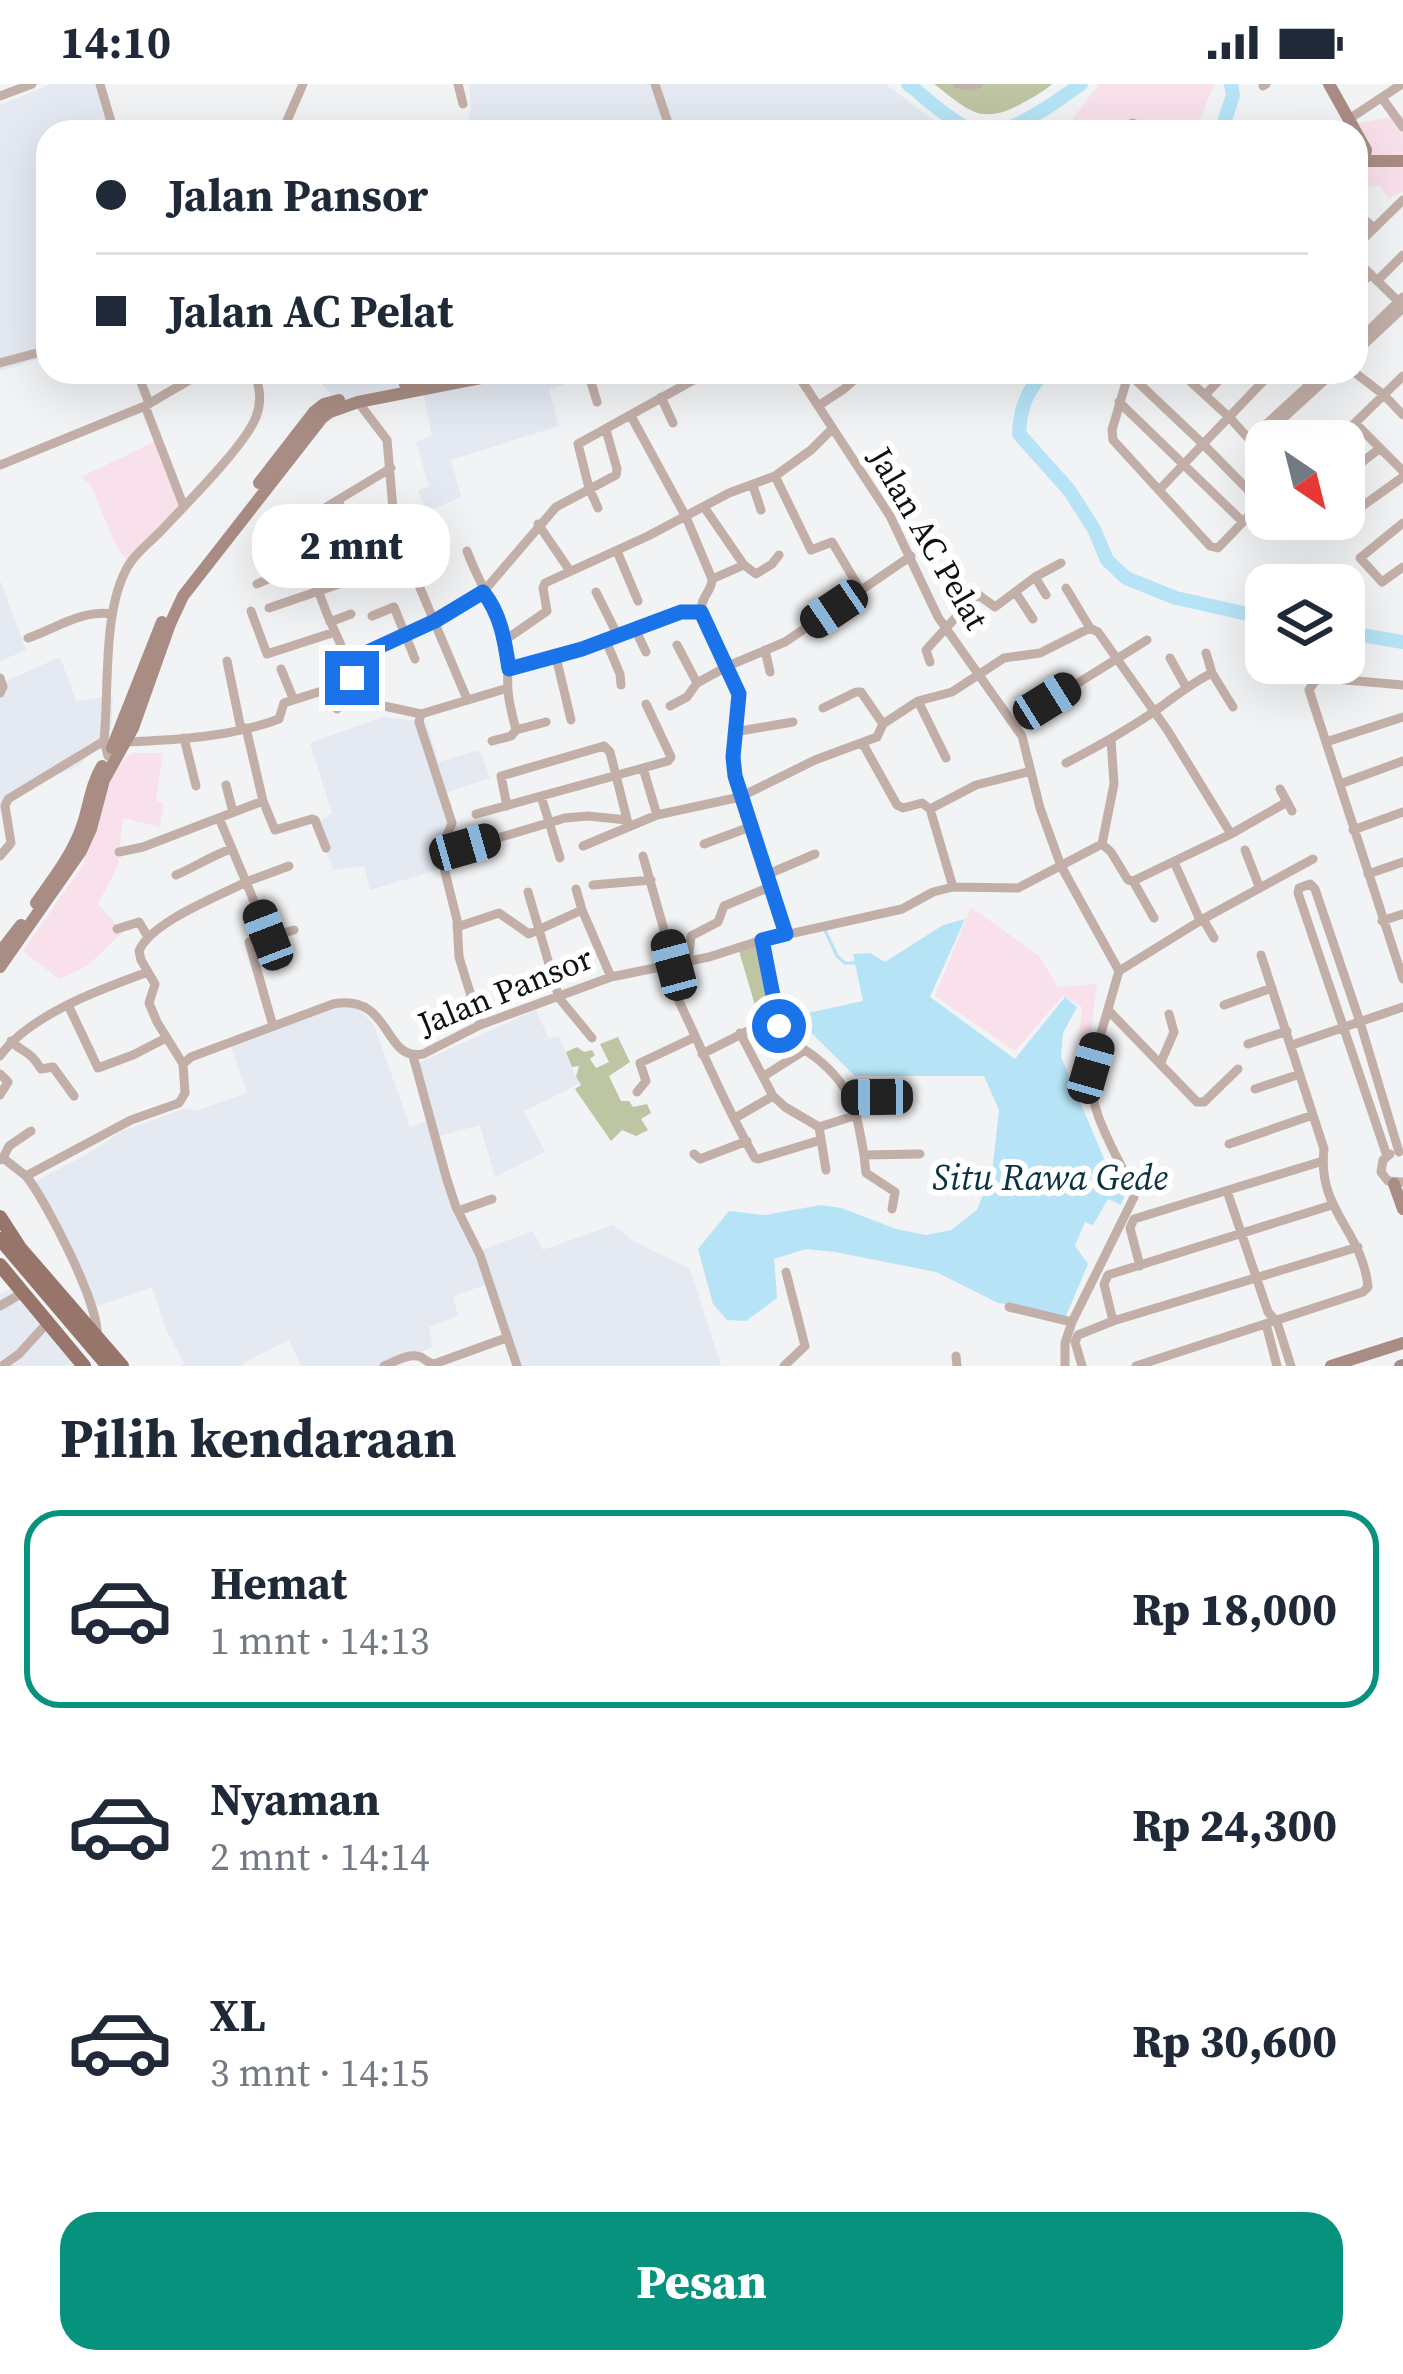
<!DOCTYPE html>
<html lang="id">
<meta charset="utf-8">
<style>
body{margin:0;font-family:"Source Serif 4",serif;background:#f6f6f7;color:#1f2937;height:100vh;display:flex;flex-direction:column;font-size:45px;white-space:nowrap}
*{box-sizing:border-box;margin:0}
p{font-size:39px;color:#747a83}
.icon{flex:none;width:66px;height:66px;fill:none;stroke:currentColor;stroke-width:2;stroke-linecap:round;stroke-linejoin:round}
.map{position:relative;height:1282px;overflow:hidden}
.drawer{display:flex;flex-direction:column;background:#fff;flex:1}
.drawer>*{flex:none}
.banner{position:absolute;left:36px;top:36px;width:1332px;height:264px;border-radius:36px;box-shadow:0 12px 48px #0002;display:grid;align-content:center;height:264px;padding:0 60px;background:#fff}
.needle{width:78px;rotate:145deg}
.buttons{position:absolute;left:1245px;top:336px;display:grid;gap:24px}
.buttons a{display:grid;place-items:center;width:120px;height:120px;border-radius:24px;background:#fff;box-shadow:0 12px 48px #0002;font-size:60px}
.end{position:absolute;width:54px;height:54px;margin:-27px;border:15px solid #1a73e8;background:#fff;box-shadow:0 0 0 6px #fff}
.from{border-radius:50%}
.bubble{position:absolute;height:84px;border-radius:36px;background:#fff;box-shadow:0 12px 48px #0002;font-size:39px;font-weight:800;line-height:84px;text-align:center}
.car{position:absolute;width:36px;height:72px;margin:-36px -18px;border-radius:15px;box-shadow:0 0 9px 3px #0007;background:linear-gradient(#222 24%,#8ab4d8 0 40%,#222 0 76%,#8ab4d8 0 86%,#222 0)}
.banner b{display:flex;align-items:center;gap:42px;height:114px;font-size:45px}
.banner b+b{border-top:3px solid #e0e1e3}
.banner i{width:30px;height:30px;background:#1f2937}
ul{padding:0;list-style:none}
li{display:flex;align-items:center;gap:36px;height:198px;margin:0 24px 18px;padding:0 36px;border:6px solid transparent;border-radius:36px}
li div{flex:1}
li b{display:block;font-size:45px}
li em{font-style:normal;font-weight:800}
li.active{border-color:#06927d}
li>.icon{width:108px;height:108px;stroke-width:1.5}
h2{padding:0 60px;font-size:54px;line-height:144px}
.cta{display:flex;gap:24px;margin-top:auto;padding:24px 60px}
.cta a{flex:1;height:138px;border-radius:36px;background:#06927d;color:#fff;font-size:48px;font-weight:800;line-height:138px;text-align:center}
.status{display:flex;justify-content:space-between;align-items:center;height:84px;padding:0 60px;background:#fff;direction:ltr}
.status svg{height:33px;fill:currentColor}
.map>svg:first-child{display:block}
.commercial{fill:#f9e1ec}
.built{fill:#e4e9f2}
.green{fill:#bec5a3}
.water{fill:#b6e4f6}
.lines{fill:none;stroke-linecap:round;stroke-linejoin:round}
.stream{stroke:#b6e4f6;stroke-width:3}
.river{stroke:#b6e4f6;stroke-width:14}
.street{stroke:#c2afa8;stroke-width:9}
.secondary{stroke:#a98d84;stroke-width:12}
.primary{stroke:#97756b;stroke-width:14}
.route{stroke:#1a73e8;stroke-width:15}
.labels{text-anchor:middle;stroke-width:12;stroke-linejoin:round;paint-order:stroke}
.street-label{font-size:33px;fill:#111112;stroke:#fff}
.water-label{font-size:36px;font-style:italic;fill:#093341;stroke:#fff}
</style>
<div class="status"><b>14:10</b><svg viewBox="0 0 49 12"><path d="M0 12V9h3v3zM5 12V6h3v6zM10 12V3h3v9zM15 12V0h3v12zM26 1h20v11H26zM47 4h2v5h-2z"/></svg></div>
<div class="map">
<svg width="1403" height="1282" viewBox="0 0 1403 1282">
<rect width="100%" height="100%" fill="#f1f3f5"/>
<!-- commercial -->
<path class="commercial" d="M1099,0H1214L1195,48H1069L1074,33Z
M1403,31V108L1388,114L1380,101L1356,105V48H1309Z
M158,356L183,425L129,480L116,462L91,401L81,393Z
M132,669H163L156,716L164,720L160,743L123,734L118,781L98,820L123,848L87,882L59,895L23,867L83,781L113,686Z
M971,823L1039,872L1058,903L1097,900L1086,992L1075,988L1082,923L1063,912L1015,967L935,912Z"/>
<!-- built -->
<path class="built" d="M52,0H96L111,48H48V272L0,287V21Z
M469,0H885L950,48H466L471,25Z
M313,288H597L549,306L559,342L451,376L461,413L426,428L418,407L429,402L416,358L432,351L422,304L341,324Z
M0,496L26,566L0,577Z
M60,573L76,617L113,612L111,645L79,682L40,698L0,726V600Z
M383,633L426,638L439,678L479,666L490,694L445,709L458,744L444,766L450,782L370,806L364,782L333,786L317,739L332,729L310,659Z
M353,919L374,941L410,1043L431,1035L416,980L536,926L549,955L559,952L579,1000L524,1027L545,1068L495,1093L480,1041L436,1053L476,1168L533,1147L543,1166L613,1141L633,1157L690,1185L721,1282H513L485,1201L453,1212L458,1232L429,1243L433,1263L385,1282H301L289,1256L243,1279V1282H180L184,1279L165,1243L152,1203L95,1223L34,1098L91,1068L120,1048L186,1024L196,1027L247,1009L231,962L320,924Z
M18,1201L83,1282H0V1211Z"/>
<!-- green -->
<path class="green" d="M934,0H1052C1042,9 1031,14 1019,21C979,42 966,24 934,0Z
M761,858L774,931L759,935L739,867Z
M618,953L630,978L609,992L621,1017H629L633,1023L647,1020L651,1029L641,1035L648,1046L636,1052L622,1046L611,1057L575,1005L581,1001L576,993L579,982L572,983L566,968L577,963L584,968L592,966L595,971L590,975L596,984L609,978L600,960Z"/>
<!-- water -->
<path class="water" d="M965,835L930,913L1015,975L1065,913L1077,923L1063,949L1061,973L1108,1084L1117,1083L1127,1106L1121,1121L1108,1115L1093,1141L1085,1138L1075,1162L1088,1180L1066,1232L998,1219L936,1188L835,1168L806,1165L774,1175L777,1214L746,1237L727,1236L713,1220L698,1165L729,1127L765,1131L821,1121L841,1124L896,1145L926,1151L951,1146L977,1126L992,1089L999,1026L984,992H855L794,932L863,917L853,870L870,869L885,878L943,841Z"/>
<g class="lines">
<!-- stream -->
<path class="stream" d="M825,846L837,872L845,879H855"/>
<!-- river -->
<path class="river" d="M908,0C925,13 950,37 970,45C1005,59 1053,19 1081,0
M1221,48L1233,11L1231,0
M1044,288C1027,307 1020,324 1019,350L1069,406L1094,445L1107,476L1126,494L1176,514L1266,534
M1344,548L1403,558"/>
<!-- street -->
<path class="street" d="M100,0L114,48
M458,0L463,20
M655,0L671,48
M957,0L972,2L978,0
M1263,2L1266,0
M0,12L32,0
M1382,14L1403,43
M1349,35L1402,0
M282,48L303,0
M1125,48L1132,39L1143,42L1145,48
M1356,128L1374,144
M1356,162L1403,116
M1356,176L1403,222
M1377,197L1403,171
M1356,204L1371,190
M1356,259L1403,213
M1356,268L1403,224
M0,279L48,266
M137,288L149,319
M588,288L597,318
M796,288L890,432L938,533L1022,652L1040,724L1061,782L1119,887L1091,984C1087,1025 1114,1065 1131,1102L1134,1113L1072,1238L1065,1259V1282
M832,288L833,290
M1129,288L1112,346L1113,356L1210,462L1218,464L1266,414
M1180,288L1230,334L1266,374
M1354,288L1384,311L1403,331
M1128,289L1203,360L1261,419
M1205,311L1227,288
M661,313L673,339
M358,318L387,356L393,425L406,471L467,615
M1119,318L1243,438
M145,322L184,423
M818,322L844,305L863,288
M631,332L686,433L712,495C712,508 701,511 701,528L739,610L733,673L735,692L786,850
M1355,339L1403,387
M1249,356L1323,288
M1332,357L1355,339L1403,292
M1254,361L1334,288
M0,381L145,322L203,288
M775,392L811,466L832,458L861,507
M1344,392L1379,365
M753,402L761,426
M1160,405L1272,288
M338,416L348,442
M704,423L744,481L712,495
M598,424L589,404L578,360L708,288
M1347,433L1403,393
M1403,439L1360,474L1382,498L1403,483
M538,440L570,487
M467,467C478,498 498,526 505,558C509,575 507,591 508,607C509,620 513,634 516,646L511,652L492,657
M617,467L638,517
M744,481L756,490L772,480L779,471
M1035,493L1046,511
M257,500L309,477
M596,508L618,552
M1016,509L1033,535
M269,524L342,499
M251,527L267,570L335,548
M372,532L394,523L415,575
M330,538L351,530
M635,545L646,568
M28,554C54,545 84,525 112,530
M505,556L547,527L543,504L545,499L648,452L729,409L775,392L811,366L832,345
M606,557L620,590L621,601
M677,561L697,599
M765,566L770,588
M1206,569L1212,589
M556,573L571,636
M1170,574L1186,603
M227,577L241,645
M348,577L327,530L301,461L326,444L319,431L323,425L391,384
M930,578L926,566L977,510L995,523L1035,493L1061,479
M281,585L293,614
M509,585L582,565L681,528H701
M0,594L3,603L0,609
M1403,601L1323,594L1315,597L1309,606L1403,895
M334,604L337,625
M918,617L946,674
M375,620L421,630
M646,620L671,673L668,677L643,684L657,731
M670,622L687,613L697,599L728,582L785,558L911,472
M823,624L856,608H861L883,640L918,617L952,608L1004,574L1040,569L1090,544
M421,630L419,638L452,739L440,768L457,836L459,873L480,941
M421,630L508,604
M1014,639L1147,556
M516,646L546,638
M734,648L793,638
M184,654L196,702
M125,658C176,656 231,653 279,635L284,619L350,598L352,594L348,577L435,537L483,508L556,423L616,391L617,385L606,346
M1326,658L1403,633
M863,660L897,721L903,724L922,719L930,725L953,803
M115,675L108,672L104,657C109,608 103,534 124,490C131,473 147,461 160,448C183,423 245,362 256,333C262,317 260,304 254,288
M1066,679C1095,664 1122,649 1149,631C1170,617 1189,600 1212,589L1233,623
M1340,700L1403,677
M226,701L233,728
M1280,705L1292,727
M541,712L560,774
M263,717L275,746L312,735L315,736L326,764
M507,722L501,692L604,662L610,668L629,743
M930,725L976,701L1031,687
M476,730L643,684
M1353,746L1403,728
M1231,750L1287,718
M704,760L750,743
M1102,760L1114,700L1111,655
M583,762L657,731L740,713L815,676L877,653L883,640
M1245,766L1259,802
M119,768L143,763L263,717L246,644
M441,771L565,734L588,732L627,736
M0,772L11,759L5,722L8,715L104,657
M643,772L674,881
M1174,778L1200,836
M1368,790L1403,778
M176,791C195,783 211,772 231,765
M766,791L815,770
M1133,797L1154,834
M593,801L651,796
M576,805L582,826
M528,808L559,914L592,954
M1203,835L1214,854
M1382,837L1403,830
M457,843L499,829L529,850L582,826L611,893
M117,845L139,838L148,853
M268,851L246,798L289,782
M762,856L779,942C788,957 802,963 815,973C853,1003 856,1026 864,1071L920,1070
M688,878L691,852L718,838L724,822L770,803
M662,883C695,946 719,1012 755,1074L758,1075L821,1056
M1119,887L1203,835L1313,775
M1224,921L1272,904
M69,923L98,984L133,971L166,954
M1108,926L1197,1018H1204L1238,985
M273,942L249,858L294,846
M740,949L773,1012L785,1023L819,1043
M11,957C24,970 30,966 41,985L53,983L74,1012
M1248,960L1287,947
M1292,961L1403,923
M702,970L777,932
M0,972C29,931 101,905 148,888
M413,972L447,1096L456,1123L480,1171L517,1282
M1161,978L1174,948L1169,930
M183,980L157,938L149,919L155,900L141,876L139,867C151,838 217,813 246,798L219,734
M0,990L8,998L0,1011
M764,992L805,966
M1255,1005L1300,990
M637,1008L646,997L640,979L695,953
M852,1014L902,1013
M735,1034L773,1012
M1229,1060L1313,1031
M694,1070L700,1075L747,1057
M1390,1070L1383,1076L1381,1088L1388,1097L1403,1098
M864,1071L866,1089L895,1108L892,1125
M1387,1072L1298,809L1299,804L1310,800L1315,805L1360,938L1399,1068
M3,1074L9,1062L31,1047
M0,1076L3,1074L26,1092L131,1036L179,1019L185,1009L183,980L191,973L333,920C393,909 382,978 423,970L480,941L611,893L709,873L762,856L902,825L933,808L953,803L1018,804L1102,760L1111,768L1128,796L1133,797L1231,750L1168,647L1098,548L1090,544L1066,504
M826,1086L819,1043L857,1031
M26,1092C46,1116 101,1224 97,1253
M1227,1107L1268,1228L1277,1238L1291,1282
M458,1127L492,1115
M1140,1182L1130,1144L1134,1135L1323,1077
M0,1222L24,1208
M1009,1223L1072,1238
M1113,1237L1104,1200L1108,1191L1332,1121
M1266,1240L1277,1282
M956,1272L957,1282
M2,1282L19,1270L49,1237
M384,1282C394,1278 410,1268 421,1273C425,1276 429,1279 434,1280L506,1254
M784,1282L805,1262L786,1188
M1082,1282L1075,1258L1078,1251L1113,1237L1358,1163
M1136,1282L1363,1208L1368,1203C1362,1145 1317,1127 1324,1065L1261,871"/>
<!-- secondary -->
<path class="secondary" d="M1329,0L1366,66L1364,77
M1356,77H1403
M405,300L463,288
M259,399L314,328L324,320L339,316
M112,664L162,538
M36,819C53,795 71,772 81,745C89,724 90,702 102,682
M0,868L21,841
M0,883L81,767L91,745L104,696L133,644L170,540L183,512L322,334L330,328L358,318L512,288
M1394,1100L1403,1125
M1331,1282L1403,1259
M1400,1282L1403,1281"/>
<!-- primary -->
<path class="primary" d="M0,1133L20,1164L122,1282
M0,1155L108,1282
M0,1181L84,1282"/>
</g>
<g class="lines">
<!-- route -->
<path class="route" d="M352,594L348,577L435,537L483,508C501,530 505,558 509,585L582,565L681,528H701L739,610L733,673L735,692L786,850L762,856L779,942"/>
</g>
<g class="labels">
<!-- street labels -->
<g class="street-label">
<text transform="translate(929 454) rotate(60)" y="12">Jalan AC Pelat</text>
<text transform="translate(505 906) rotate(-22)" y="12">Jalan Pansor</text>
</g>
<!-- water labels -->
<g class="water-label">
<text x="1050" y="1106">Situ Rawa Gede</text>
</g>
</g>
</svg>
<div class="buttons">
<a><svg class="needle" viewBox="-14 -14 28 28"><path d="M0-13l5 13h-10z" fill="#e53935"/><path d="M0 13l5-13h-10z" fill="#747a83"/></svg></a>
<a><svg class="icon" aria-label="layers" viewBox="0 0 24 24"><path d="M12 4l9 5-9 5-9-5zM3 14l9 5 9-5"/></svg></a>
</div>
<i class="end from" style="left:779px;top:942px"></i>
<i class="end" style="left:352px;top:594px"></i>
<div class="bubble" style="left:252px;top:420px;width:198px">2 mnt</div>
<i class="car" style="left:834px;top:525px;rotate:236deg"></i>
<i class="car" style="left:1047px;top:617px;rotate:58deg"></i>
<i class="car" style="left:465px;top:763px;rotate:74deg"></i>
<i class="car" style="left:268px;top:851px;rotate:339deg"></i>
<i class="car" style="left:674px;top:881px;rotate:345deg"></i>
<i class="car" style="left:1091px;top:984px;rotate:16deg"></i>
<i class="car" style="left:877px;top:1013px;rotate:269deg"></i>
<div class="banner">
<b><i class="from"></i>Jalan Pansor</b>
<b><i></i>Jalan AC Pelat</b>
</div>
</div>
<section class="drawer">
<h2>Pilih kendaraan</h2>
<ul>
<li class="active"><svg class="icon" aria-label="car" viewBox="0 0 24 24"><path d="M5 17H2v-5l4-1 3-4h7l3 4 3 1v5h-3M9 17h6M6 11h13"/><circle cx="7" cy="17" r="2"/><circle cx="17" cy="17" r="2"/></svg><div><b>Hemat</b><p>1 mnt · 14:13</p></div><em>Rp 18,000</em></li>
<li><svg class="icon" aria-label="car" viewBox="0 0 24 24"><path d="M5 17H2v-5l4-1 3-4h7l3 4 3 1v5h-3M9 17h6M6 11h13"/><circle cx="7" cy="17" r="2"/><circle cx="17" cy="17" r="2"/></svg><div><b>Nyaman</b><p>2 mnt · 14:14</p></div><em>Rp 24,300</em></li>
<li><svg class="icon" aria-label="car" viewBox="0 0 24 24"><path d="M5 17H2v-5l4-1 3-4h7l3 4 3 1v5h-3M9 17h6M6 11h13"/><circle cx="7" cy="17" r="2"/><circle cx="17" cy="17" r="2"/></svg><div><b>XL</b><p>3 mnt · 14:15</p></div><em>Rp 30,600</em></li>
</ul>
<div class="cta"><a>Pesan</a></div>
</section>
